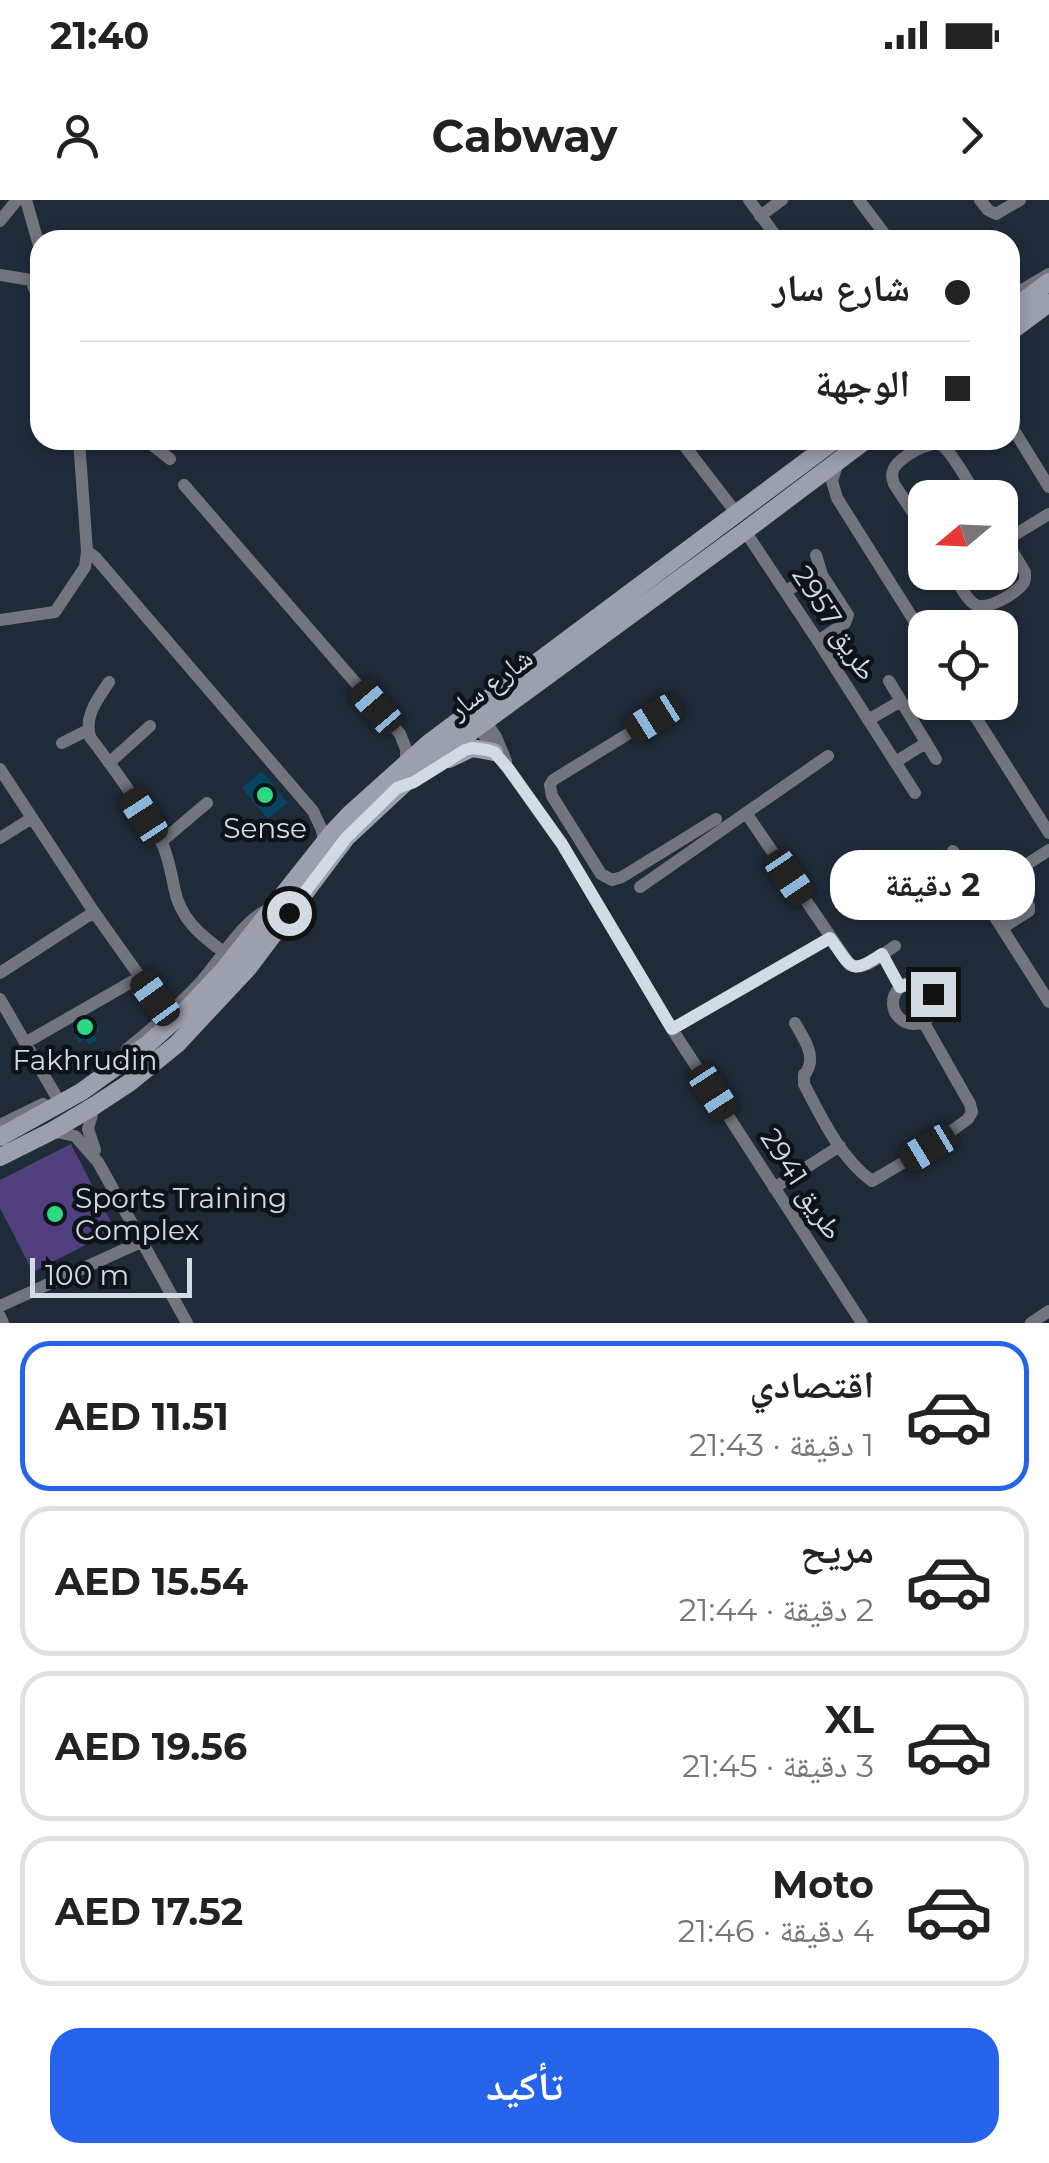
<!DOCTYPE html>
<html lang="ar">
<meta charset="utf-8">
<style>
body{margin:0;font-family:Montserrat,"Noto Naskh Arabic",sans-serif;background:#f2f2f2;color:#222;direction:rtl;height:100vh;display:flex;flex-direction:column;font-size:38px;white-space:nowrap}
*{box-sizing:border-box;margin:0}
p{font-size:32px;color:#767676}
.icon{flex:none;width:55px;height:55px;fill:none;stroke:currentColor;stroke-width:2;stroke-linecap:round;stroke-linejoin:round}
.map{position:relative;height:1123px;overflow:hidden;direction:ltr}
.side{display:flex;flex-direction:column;background:#fff;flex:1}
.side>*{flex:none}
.banner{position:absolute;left:30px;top:30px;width:990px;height:220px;border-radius:30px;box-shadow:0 5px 15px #0003;direction:rtl;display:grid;align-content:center;height:220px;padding:0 50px;background:#fff}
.needle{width:65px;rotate:251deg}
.buttons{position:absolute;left:908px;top:280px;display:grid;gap:20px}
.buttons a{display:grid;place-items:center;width:110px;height:110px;border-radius:20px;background:#fff;box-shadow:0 5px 15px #0003;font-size:50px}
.scale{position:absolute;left:30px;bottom:25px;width:162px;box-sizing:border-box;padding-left:10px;border:5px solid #d2dae4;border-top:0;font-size:28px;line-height:35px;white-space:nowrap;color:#d2dae4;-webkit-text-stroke:8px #0e131a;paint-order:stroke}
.end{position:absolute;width:45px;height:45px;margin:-22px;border:12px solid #d2dae4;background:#111;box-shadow:0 0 0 5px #111}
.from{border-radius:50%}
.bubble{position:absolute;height:70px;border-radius:30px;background:#fff;box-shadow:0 5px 15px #0003;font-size:32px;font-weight:700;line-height:70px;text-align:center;direction:rtl}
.car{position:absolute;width:30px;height:60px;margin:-30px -15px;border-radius:12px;box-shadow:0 0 8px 2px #0007;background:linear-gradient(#222 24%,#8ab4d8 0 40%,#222 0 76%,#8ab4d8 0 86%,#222 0)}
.banner b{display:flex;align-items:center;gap:35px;height:95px;font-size:38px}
.banner b+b{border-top:2px solid #e0e0e0}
.banner i{width:25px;height:25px;background:#222}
ul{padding:18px 0 0;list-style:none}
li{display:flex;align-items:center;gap:30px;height:150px;margin:0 20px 15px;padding:0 30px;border:5px solid #e0e0e0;border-radius:30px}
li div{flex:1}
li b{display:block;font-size:38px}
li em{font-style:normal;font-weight:700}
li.selected{border-color:#2563eb}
li>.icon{width:90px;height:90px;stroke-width:1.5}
.button{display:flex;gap:20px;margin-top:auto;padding:20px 50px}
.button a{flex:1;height:115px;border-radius:30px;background:#2563eb;color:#fff;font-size:40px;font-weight:700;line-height:115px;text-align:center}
.status{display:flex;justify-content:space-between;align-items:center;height:70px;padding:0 50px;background:#fff;direction:ltr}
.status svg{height:28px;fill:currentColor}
header{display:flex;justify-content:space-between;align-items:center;height:130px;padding:0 50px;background:#fff;font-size:45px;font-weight:700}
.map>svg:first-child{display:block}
.green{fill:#513e7e}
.building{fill:#064460}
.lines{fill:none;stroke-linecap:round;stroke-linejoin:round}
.street{stroke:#73757e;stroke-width:12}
.secondary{stroke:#9ca0ae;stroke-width:18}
.route{stroke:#d2dae4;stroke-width:12}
.poi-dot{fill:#2dd883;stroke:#0e131a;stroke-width:4}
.labels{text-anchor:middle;stroke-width:9;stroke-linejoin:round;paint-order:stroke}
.street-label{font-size:28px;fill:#d2dae4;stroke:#0e131a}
.poi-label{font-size:28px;fill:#d2dae4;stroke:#0e131a}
</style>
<div class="status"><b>21:40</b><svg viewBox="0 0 49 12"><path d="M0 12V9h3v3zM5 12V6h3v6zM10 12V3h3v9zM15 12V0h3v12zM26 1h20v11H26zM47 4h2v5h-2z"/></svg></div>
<header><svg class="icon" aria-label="forward" viewBox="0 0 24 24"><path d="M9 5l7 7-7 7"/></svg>Cabway<svg class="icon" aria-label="person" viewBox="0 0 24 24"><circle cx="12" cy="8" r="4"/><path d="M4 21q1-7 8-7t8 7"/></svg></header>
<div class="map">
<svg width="1049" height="1123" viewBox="0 0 1049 1123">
<rect width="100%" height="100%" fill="#202b3a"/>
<!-- green -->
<path class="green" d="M71,944L110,1020L106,1033L99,1038L33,1072L0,1008V980Z"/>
<!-- building -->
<path class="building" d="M262,571L288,603L268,619L242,588Z
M92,816L100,831L94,834L97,840L89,845L85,839L79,843L71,828Z"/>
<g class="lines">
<!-- street -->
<path class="street" d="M26,0L40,49
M749,0L779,40
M859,0L889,40
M980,0L988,10L996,14L1020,0
M760,16L782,0
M0,21L17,0
M631,40L637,36
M0,75L31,80L40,103
M1010,97L1049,74
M1010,224L1049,287
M146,240L170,259
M680,240L737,314
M838,262L832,281L837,298L925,438
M184,285L400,534L406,549V562
M745,331L818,441L915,593
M925,331L894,284C892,277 891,275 894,268C899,258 931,239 941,245C951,250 971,287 978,298
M1006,340L1049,314
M87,351L95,357L313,611L321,628L325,642
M816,355L822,375L848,415L845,423L818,441
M952,372C958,382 966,400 976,405C988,410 1012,395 1020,387C1026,381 1025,380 1025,372L1000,331
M786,391L820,371
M0,420L55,412L85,367L87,351L79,240
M889,481L936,559
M109,482C98,499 84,515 90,537C115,570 141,605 161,641C168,655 171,672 174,687C180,719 200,735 225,753
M966,502L1049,633
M483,518L496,537L506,561
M654,518L553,580L550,585L552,596L601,674L612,680L622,677L716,619
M473,520L562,644L672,829L862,1123
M868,520L901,501
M62,543L88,530
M895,562L926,543
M109,563L150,526
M0,569L94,712L155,798L158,824
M746,613L828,556
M0,638L32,618
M161,642L207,603
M953,651L1049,802
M1009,676L1049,650
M640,687L746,613L850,765C865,772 882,754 895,746
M979,692L1005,676L1013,678L1029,706V711L1002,728
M882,754L900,787
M0,773L94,712
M893 803a21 21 0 1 1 42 0a21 21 0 1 1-42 0Z
M0,799L56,896
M795,823C802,836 814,852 809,866C803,883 804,865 804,884C821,917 841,959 872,981L928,948L968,919L972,912L970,904L924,823
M672,829L830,738
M25,843L140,777
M127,849C152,829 176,808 198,785C217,765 244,718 268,710
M94,907L88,929L95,950
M0,925L43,904
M53,931L75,936L98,962L187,1123
M774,988L840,946
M0,1106L143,1041
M0,1116L3,1123
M1031,1123L1049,1111"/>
<!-- secondary -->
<path class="secondary" d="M1010,111L1049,82
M1010,132L1049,103
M449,559L472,548L494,552
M0,937L81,892L148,844L187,809L222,772L332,633L350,614L429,543L835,240
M0,957L52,931L94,906L129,883L177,844L248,768L346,638L420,569L745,331L866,240"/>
</g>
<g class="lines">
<!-- route -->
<path class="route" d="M289,713L346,638L397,588L414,582L465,550L472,548L487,550L494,552L508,568L562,644L672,829L830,738C852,768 849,776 882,754L900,787L914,782L929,788L933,794"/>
</g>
<!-- markers -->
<g class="poi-dot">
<circle cx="265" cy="595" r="10"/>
<circle cx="85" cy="827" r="10"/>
<circle cx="55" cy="1014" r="10"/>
</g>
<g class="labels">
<!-- street labels -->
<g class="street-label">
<text transform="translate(835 423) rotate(57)" y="10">طريق 2957</text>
<text transform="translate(490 483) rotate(-37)" y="10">شارع سار</text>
<text transform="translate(802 984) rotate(57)" y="10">طريق 2941</text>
</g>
<!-- poi labels -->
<g class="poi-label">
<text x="265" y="638">Sense</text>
<text x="85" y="870">Fakhrudin</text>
<text x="75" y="1008" text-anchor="start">Sports Training<tspan x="75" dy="32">Complex</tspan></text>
</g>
</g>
</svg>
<div class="buttons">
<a><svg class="needle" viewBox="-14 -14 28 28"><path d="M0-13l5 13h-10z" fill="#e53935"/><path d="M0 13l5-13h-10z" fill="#767676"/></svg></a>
<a><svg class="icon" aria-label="locate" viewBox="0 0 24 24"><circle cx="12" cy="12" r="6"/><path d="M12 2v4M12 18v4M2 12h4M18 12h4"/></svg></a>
</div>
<div class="scale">100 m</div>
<i class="end from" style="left:289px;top:713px"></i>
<i class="end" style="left:933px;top:794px"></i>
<div class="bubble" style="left:830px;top:650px;width:205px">2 دقيقة</div>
<i class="car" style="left:376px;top:507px;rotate:319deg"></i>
<i class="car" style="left:654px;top:518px;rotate:238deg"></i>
<i class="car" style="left:144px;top:616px;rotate:327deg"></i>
<i class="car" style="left:789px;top:677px;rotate:146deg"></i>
<i class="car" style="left:155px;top:798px;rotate:324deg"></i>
<i class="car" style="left:713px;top:892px;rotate:147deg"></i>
<i class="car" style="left:928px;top:948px;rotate:239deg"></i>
<div class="banner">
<b><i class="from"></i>شارع سار</b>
<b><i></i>الوجهة</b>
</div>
</div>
<section class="side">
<ul>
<li class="selected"><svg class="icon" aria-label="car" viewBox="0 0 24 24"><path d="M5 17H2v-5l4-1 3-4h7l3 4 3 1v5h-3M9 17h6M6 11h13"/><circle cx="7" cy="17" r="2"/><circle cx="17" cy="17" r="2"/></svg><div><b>اقتصادي</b><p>1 دقيقة · 21:43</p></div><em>AED 11.51</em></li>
<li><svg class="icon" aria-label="car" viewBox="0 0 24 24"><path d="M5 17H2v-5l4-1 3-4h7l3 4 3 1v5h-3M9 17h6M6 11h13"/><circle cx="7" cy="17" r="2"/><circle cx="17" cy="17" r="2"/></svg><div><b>مريح</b><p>2 دقيقة · 21:44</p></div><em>AED 15.54</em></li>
<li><svg class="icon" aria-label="car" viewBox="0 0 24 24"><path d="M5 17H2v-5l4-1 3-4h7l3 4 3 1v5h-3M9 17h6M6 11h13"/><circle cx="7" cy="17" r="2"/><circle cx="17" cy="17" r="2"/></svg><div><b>XL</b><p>3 دقيقة · 21:45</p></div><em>AED 19.56</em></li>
<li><svg class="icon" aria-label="car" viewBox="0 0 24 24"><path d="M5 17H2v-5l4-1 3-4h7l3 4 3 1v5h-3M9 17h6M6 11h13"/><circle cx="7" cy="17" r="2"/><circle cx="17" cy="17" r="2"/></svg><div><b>Moto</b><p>4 دقيقة · 21:46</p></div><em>AED 17.52</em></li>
</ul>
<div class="button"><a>تأكيد</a></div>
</section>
